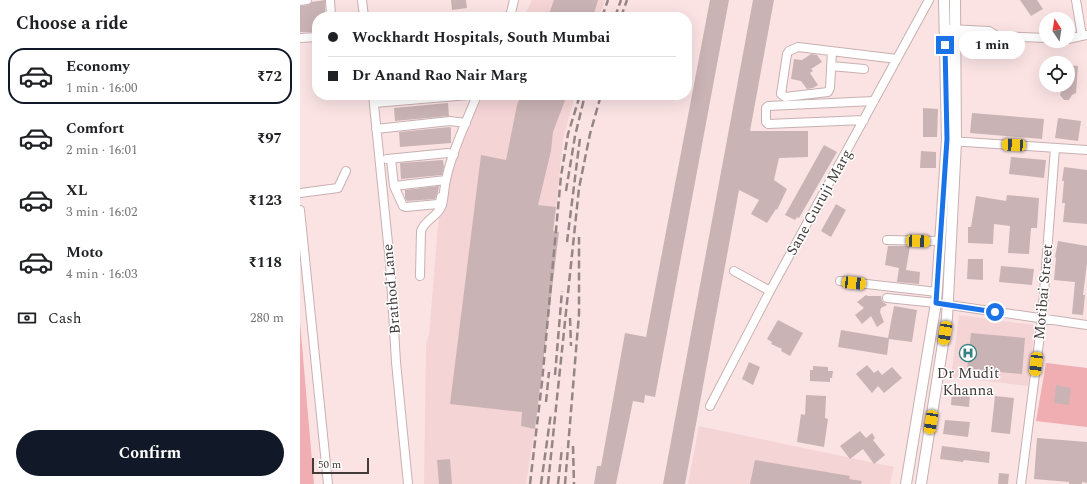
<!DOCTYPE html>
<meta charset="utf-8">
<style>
body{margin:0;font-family:Spectral,serif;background:#f2f2f2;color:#202124;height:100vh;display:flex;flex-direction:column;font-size:15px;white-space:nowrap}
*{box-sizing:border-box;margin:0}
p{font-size:13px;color:#757577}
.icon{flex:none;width:22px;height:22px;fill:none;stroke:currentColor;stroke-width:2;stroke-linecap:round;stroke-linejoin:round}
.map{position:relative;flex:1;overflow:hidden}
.details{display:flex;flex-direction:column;background:#fff;width:300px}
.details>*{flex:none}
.top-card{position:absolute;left:12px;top:12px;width:380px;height:88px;border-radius:16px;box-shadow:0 4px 16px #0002;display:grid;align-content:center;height:88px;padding:0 16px;background:#fff}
.needle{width:26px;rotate:348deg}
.tools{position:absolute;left:739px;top:12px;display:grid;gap:8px}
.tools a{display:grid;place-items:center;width:36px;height:36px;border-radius:50%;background:#fff;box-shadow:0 4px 16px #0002;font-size:20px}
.scale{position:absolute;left:12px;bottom:10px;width:57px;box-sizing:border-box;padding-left:4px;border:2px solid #433a3a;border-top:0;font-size:11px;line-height:14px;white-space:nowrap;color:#433a3a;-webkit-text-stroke:3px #fff;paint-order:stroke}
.end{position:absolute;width:18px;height:18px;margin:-9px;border:5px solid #1a73e8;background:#fff;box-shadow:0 0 0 2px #fff}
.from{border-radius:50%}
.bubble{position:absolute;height:28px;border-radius:14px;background:#fff;box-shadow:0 4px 16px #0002;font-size:13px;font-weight:700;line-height:28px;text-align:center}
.car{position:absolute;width:12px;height:24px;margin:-12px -6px;border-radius:5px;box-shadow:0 0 3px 1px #0007;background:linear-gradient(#f5c518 24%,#345 0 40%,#f5c518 0 76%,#345 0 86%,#f5c518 0)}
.top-card b{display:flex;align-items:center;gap:14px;height:38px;font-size:15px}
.top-card b+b{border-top:1px solid #e0e0e0}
.top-card i{width:10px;height:10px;background:#202124}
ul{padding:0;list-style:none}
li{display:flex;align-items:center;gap:12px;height:56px;margin:0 8px 6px;padding:0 8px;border:2px solid transparent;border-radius:16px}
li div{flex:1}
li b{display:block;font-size:15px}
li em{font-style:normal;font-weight:700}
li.selected{border-color:#111827}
li>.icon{width:36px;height:36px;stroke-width:1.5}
h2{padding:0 16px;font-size:18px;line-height:48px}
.pay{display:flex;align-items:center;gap:10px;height:44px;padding:0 16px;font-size:15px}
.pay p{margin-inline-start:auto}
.cta{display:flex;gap:8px;margin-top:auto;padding:8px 16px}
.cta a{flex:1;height:46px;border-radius:24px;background:#111827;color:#fff;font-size:16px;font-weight:700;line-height:46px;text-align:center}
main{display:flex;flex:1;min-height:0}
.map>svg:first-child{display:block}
.built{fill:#f5d4d6}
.green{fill:#f0aeb2}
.building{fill:#cab3b4}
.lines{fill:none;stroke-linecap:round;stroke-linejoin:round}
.minor-casing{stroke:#c8b0b2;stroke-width:10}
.major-casing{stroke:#c8b0b2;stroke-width:12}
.minor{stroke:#fff;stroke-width:8}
.major{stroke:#fff;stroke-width:10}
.rail{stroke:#958585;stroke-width:2.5;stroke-dasharray:8 4;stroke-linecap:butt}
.route{stroke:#1a73e8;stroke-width:5}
.labels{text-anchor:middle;stroke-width:3;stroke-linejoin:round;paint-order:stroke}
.street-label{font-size:15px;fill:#433a3a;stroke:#fff}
.poi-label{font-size:15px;fill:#433a3a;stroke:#fff}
</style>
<main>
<section class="details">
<h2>Choose a ride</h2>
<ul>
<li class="selected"><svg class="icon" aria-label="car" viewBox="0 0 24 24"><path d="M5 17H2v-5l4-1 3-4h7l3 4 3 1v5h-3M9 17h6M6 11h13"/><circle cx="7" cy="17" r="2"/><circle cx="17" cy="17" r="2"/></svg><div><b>Economy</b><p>1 min · 16:00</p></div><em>₹72</em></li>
<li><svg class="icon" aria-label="car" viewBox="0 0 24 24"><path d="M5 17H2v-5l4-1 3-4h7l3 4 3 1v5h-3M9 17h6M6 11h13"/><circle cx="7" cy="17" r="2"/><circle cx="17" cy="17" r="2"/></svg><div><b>Comfort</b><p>2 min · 16:01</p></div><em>₹97</em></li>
<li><svg class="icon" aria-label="car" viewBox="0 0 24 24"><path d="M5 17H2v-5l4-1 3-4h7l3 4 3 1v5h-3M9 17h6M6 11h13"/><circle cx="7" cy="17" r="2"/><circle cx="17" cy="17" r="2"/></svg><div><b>XL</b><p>3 min · 16:02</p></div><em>₹123</em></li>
<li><svg class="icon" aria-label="car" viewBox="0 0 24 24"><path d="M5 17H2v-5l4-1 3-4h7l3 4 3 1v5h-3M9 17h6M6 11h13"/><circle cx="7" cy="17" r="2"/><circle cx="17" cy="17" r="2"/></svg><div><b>Moto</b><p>4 min · 16:03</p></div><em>₹118</em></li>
</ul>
<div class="pay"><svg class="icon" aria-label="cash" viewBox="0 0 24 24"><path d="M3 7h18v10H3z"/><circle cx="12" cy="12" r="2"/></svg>Cash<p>280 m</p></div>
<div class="cta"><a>Confirm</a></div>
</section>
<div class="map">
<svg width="787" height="484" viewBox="0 0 787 484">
<rect width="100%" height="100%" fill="#fbe3e4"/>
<!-- built -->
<path class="built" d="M232,0H305L299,17H224Z
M180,95H275L263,139L234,435L226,484H124L126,344L129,335L138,225L147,184L161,144Z
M659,315L735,325L728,386L651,377Z
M399,426L594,467L590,484H388Z"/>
<!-- green -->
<path class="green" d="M0,322L14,484H0Z
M746,363L787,368V427L736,421Z"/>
<!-- building -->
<path class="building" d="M25,0V17H17V32H0V6L8,5L12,2Z
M151,0H166L167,8L152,10Z
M254,0H298L293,17H248Z
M410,0H429L355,397L345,395L344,403L333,401L316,484H294L297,466H301L325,333L346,337Z
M453,0H474L450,131H508V157L479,158L474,180L487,189L477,210L476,209L467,223L451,214L459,200L439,190L385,484H363Z
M720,0H737L743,9L731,16Z
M511,54L517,55L522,62L511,69L513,71L510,73L518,85L513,88L507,89L501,81L491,79L494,59L502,60Z
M768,65L778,66L776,93L772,95L769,100H764L760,95L762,85H768Z
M221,95H267L253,132L251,151L238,205L256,207L253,231L259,232L235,429L221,426L222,412L150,404L181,155L206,160L217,105Z
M148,103L149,116L95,121L94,108Z
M623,108L638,109L637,137H623Z
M672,113L744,119L742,139L670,133Z
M758,118L781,121L778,141L755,138Z
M150,127L151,128V143L100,147L99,132Z
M524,145L537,152L499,218L497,217L495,220L485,215Z
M621,151L636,152V168H620Z
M711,157L746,160L744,178L709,174Z
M143,160L144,167L142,175L101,179L100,163Z
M764,167L787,170V224L763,222L765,203H762L764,181H762Z
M139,186L138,192L135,199L107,201L105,198V190Z
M707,195L739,198L737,228H731L729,254L708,253L710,226L694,224L693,244L668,243V227H671L676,196L706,201Z
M536,204L546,210L531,237L521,231Z
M758,241L787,246V263L783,295H785L783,315L772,314L775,282L754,280L756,258L755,257Z
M588,246H610L606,270L620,272L619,284L597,282L599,268L585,265Z
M668,259H683V280L667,279Z
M701,266L734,269L732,285L699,282Z
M566,295L568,296H581L582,301L587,305L581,308L580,312L584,322L577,327L571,316L562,324L555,315L564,308L557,302Z
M594,306L617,310L612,342L589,339L587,355L538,347L541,330L588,338Z
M478,320L503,333L490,356L481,351L482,349L471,344L472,342L467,339Z
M671,333L725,338L722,374L667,369Z
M449,362L460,367L453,385L442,379Z
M567,365L574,373L578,370L582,375L592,367L602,378L584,393L578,386L572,393L556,374Z
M513,366L528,367V371H533L532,378H530V382L510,381V370H513Z
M756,385L771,388L769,405L754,403Z
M652,392L670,394L669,407L651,405Z
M506,395L526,396L525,418L528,419L524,447L497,442L501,414L505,415Z
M695,396L714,398L710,434L691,432Z
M645,420L670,422L668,437L643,434Z
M560,431L566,438L572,433L575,438L573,440L585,455L574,464L563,449L550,459L540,446Z
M737,438L787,442V483L782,482V484H769V482L734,479Z
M642,446L690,452L689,463L664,460L663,462L640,459Z
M150,459L152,484H139L137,460Z
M455,460L550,476L549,479L562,481L561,484H450Z
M699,473L709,474L708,484H698Z"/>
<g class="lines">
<!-- minor casing -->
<g class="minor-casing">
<path id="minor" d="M30,0L31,17
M62,0L64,17
M776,0L782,36
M0,1L7,0
M210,17L214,0
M649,29L689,31L697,36
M655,37L691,38L697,36L746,38
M0,38L17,37
M768,39L786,35
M532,51L530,88L528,92L485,97L481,94L487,54L489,51L498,47L597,59
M531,66L564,69
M73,95L90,263L96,362L108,484
M74,103L169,95
M564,120L468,124L466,122V108L468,106L574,101
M76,129L150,121L166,123
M650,141L787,150
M87,159L148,153L154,155
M91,159L94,186L103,206L106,207L138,204L140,202L141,197
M94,186L146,180
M0,193L38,188L46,171
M0,210L28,484
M587,240L640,241
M434,271L470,291
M120,276L121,231C125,219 138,217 142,205C144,197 144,188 146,180C152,151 166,123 177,95
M540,281L637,292
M587,298L636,303L787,325
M410,406L470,291L629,0
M721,484L742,319L755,148"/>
</g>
<!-- major casing -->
<g class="major-casing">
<path id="major" d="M606,484L636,303L647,139L644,0
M621,484L647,318L656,142L655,0"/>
</g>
<!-- minor -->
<use href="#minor" class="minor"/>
<!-- major -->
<use href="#major" class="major"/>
<!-- rail -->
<path class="rail" d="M302,17L308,0
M315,17L321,0
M321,17L327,0
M266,191L275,136L284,99
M267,242L280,138
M270,318L271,346
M255,375L262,291
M246,402L249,372
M273,446L274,484
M230,484L242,382L261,176L268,134L280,95
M241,484L251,413
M248,484L279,188L290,134L301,95
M258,484L262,448
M265,484L279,314V237"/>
</g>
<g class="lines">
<!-- route -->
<path class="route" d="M645,45L647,139L636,303L695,312"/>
</g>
<!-- icons -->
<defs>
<g id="hospital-ring" transform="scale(0.9)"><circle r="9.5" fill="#fff" stroke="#388180" stroke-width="1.5"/><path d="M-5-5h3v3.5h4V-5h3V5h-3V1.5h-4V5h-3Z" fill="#388180"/></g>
</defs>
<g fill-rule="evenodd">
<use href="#hospital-ring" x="668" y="353"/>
</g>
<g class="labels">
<!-- street labels -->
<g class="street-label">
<text transform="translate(519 202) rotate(-61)" y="5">Sane Guruji Marg</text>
<text transform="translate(91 289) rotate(-95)" y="5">Brathod Lane</text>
<text transform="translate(743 292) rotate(-85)" y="5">Motibai Street</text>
</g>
<!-- poi labels -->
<g class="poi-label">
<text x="668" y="378">Dr Mudit<tspan x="668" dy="17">Khanna</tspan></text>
</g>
</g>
</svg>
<div class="tools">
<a><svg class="needle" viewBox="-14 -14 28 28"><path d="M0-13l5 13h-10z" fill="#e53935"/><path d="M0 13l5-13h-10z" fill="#757577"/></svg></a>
<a><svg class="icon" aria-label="locate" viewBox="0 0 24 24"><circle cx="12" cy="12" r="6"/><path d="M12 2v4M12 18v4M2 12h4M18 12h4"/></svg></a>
</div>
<div class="scale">50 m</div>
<i class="end from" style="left:695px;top:312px"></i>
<i class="end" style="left:645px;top:45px"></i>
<div class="bubble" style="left:659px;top:31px;width:66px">1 min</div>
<i class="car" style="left:714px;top:145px;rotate:273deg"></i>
<i class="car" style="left:618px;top:241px;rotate:92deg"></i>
<i class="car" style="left:554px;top:283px;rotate:96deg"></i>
<i class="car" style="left:645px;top:333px;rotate:189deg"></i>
<i class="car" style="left:736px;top:364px;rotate:187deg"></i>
<i class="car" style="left:631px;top:422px;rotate:189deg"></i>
<div class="top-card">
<b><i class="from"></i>Wockhardt Hospitals, South Mumbai</b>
<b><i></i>Dr Anand Rao Nair Marg</b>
</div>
</div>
</main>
